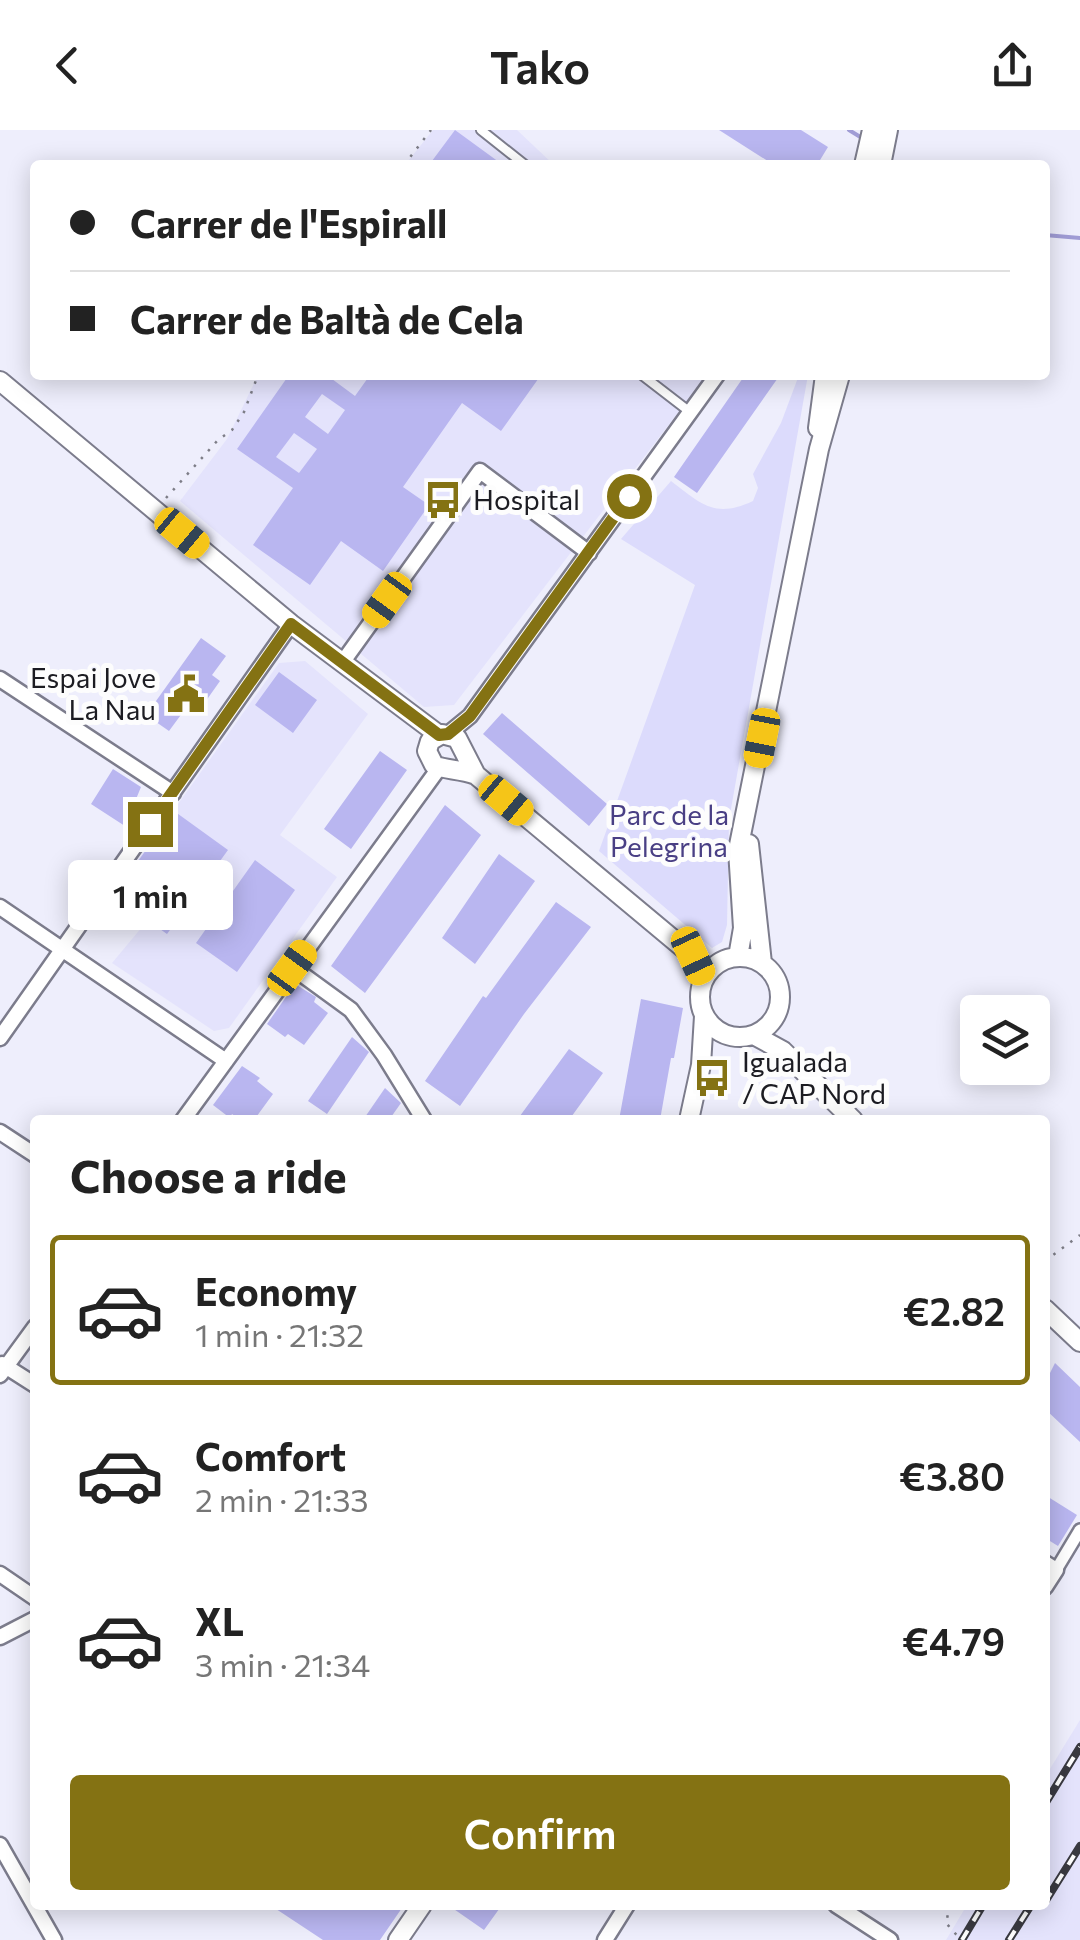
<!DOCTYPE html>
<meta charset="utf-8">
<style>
body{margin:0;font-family:Commissioner,sans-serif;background:#f2f2f2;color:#222;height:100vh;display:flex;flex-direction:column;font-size:38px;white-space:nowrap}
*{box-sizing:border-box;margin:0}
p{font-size:32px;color:#767676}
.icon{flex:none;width:55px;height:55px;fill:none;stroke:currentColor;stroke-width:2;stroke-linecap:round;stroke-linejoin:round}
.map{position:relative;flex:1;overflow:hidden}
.panel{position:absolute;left:30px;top:985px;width:1020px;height:795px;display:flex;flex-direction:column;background:#fff;border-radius:10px;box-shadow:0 5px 25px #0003}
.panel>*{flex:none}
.guide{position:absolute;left:30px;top:30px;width:1020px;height:220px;border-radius:10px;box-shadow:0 5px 25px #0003;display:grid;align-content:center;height:220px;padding:0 40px;background:#fff}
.controls{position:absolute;left:960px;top:865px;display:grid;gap:20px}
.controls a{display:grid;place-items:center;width:90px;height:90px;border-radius:10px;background:#fff;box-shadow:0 5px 25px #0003;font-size:50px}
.end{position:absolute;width:45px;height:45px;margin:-22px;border:12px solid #847213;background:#fff;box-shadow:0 0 0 5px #fff}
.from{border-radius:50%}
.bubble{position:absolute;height:70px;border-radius:10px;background:#fff;box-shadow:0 5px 25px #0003;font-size:32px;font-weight:600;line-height:70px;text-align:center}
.car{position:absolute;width:30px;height:60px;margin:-30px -15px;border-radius:12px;box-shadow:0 0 8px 2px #0007;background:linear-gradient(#f5c518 24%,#345 0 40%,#f5c518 0 76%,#345 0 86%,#f5c518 0)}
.guide b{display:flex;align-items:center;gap:35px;height:95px;font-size:38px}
.guide b+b{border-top:2px solid #e0e0e0}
.guide i{width:25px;height:25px;background:#222}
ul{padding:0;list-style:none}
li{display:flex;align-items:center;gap:30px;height:150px;margin:0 20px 15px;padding:0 20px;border:5px solid transparent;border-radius:10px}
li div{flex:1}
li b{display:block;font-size:38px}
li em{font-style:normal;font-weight:600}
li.active{border-color:#847213}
li>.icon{width:90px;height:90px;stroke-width:1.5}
h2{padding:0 40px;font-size:45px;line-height:120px}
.primary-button{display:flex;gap:20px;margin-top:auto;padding:20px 40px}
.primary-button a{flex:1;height:115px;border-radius:10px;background:#847213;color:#fff;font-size:40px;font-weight:600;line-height:115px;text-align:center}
header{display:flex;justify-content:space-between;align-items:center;height:130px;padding:0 40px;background:#fff;font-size:45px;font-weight:600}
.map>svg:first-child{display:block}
.built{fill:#e4e3fc}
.green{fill:#dcdbfc}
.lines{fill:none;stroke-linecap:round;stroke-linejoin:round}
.stream{stroke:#a09cd5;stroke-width:4}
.building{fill:#b9b6f0;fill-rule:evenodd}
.service-casing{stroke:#7c7c8c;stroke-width:12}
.pedestrian-casing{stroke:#7c7c8c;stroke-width:16}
.minor-casing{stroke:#7c7c8c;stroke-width:19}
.tertiary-casing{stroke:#7c7c8c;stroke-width:22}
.path{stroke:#7d7d87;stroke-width:2.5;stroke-dasharray:2.5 8;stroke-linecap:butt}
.service{stroke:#fff;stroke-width:8}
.pedestrian{stroke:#fff;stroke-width:11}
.minor{stroke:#fff;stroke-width:14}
.tertiary{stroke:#fff;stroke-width:18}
.rail-casing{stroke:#393940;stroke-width:8}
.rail{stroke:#fdfdfd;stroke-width:4;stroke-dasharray:11;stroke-linecap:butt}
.route{stroke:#847213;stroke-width:12}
.labels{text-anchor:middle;stroke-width:10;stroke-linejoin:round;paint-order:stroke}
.poi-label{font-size:28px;fill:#1c1c22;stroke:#fdfdfd;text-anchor:start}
.park-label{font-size:28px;fill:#493f84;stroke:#fdfdfd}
</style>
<header><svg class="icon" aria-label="back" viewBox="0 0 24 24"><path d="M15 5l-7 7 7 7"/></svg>Tako<svg class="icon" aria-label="share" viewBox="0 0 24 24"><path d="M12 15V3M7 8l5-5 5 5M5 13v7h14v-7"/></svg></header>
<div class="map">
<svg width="1080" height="1810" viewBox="0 0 1080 1810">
<rect width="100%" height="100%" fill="#eeeefc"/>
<!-- built -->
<path class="built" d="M433,0H517L554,35H405Z
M258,245H707L454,575L424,577L180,371L227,309Z
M305,531L368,584L280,705L337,747L229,898L214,901L112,833L142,797L110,769L279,533Z
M1080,1590V1810H946L967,1775H1045V1647Z"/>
<!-- green -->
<path class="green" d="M799,245H808L729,690L727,795L722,812L712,818L599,721L695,455L621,409L671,351C701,374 715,389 753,371L758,358L753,344L781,293Z"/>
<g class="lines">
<!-- stream -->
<path class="stream" d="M849,0L862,8
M892,33L896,35
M1045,105L1080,108"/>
</g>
<!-- building -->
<path class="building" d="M455,0L503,35H429Z
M719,0H801L828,17L817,35H774Z
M289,245H335L332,249L355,266L370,245H541L501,301L462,273L403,357L429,375L383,441L341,411L310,455L253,415L293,358L237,319ZM322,264L345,280L328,304L305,287ZM294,303L317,319L299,343L276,327Z
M745,245H780L697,363L674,347Z
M201,508L226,526L212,545L220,551L196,585L186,578L169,601L146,585Z
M279,542L317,570L293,603L255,575Z
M502,583L607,674L589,696L483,604Z
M380,621L407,640L351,719L324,699Z
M113,639L141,657L134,674L141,679L128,698L91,674Z
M445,675L481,705L365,863L331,836Z
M174,681L228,720L167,804L113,766Z
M499,724L535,751L475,834L442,808Z
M255,730L295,760L237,842L196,813Z
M556,772L591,797L524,884L460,976L425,951L483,866L486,868Z
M295,854L316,867L314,872L328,883L304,915L288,904L285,907L267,894Z
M641,869L683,878L674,928H671L660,990H619Z
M352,907L369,922L327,984L308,971Z
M569,919L603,943L569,990H517Z
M242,936L260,948L257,951L273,964L254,990H240L232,984L230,988L213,975Z
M385,958L401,973L389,990H363Z
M1055,1233L1080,1257V1312L1045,1279V1253Z
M1045,1365L1077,1385L1058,1416L1045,1408Z
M270,1775H404L380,1810H323Z
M448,1775H502L484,1800Z"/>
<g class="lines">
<!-- service casing -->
<g class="service-casing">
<path id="service" d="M481,0L525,35
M642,245L690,282"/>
</g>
<!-- pedestrian casing -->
<g class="pedestrian-casing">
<path id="pedestrian" d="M1056,1440L1080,1400"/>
</g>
<!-- minor casing -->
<g class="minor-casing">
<path id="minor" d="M342,533L480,341L589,423
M0,549L173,663
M448,604L470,586L717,245
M0,777L226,931
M292,837L351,880L384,925L424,990
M0,908L291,494
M183,990L439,638
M0,1002L35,1025
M2,1234L35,1255
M0,1245L35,1197
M1045,1433L1056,1440L1045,1457
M0,1444L35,1468
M0,1507L35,1489
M0,1715L54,1810
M836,1775L890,1810
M605,1810L627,1775"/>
</g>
<!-- tertiary casing -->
<g class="tertiary-casing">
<path id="tertiary" d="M864,35L872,0
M881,35L888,0
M0,251L291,494L439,605
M818,298L825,245
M476,645C461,639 444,640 434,635L427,621L430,611L442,604L457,608L476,645L693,826L704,849
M749,714L762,833
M700 867a40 40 0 1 1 80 0a40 40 0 1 1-80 0Z
M738,827L743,798L738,720L819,319L840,245
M754,905L783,921L853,990
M689,990L701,935L704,886
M1045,1179L1080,1212
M398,1810L422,1775"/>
</g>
<!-- path -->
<path class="path" d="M404,35L431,0
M166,368L218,310L232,300L244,282L258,245
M1045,1131L1080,1105
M950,1775L946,1793L961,1810"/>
<!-- service -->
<use href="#service" class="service"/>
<!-- pedestrian -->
<use href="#pedestrian" class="pedestrian"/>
<!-- minor -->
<use href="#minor" class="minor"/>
<!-- tertiary -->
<use href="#tertiary" class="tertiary"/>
<!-- rail casing -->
<g class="rail-casing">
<path id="rail" d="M1045,1674L1080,1617
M1045,1772L1080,1716
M962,1810L983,1775
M1009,1810L1031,1775"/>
</g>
<!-- rail -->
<use href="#rail" class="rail"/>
</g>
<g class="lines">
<!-- route -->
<path class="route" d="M150,694L291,494L439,605L448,604L470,586L629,366"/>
</g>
<!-- icons -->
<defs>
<g id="bus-bare" transform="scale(3)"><path d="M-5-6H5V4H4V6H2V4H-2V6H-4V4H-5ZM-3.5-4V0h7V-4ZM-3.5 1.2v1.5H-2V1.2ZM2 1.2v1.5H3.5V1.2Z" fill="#847213" stroke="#fdfdfd" stroke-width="2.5" paint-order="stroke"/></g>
<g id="civic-bare" transform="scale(3)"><path d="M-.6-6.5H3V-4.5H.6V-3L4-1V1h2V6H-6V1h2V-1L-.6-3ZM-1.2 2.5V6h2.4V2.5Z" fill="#847213" stroke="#fdfdfd" stroke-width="2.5" paint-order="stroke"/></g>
</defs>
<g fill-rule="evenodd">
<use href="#bus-bare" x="443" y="370"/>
<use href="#civic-bare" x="186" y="564"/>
<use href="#bus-bare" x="712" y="948"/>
</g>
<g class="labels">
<!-- poi labels -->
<g class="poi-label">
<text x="473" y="380">Hospital</text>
<text x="156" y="558" text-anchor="end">Espai Jove<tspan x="156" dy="32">La Nau</tspan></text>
<text x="742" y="942">Igualada<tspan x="742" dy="32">/ CAP Nord</tspan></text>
</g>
<!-- park labels -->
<g class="park-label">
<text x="669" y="695">Parc de la<tspan x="669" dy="32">Pelegrina</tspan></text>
</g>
</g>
</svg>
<div class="controls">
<a><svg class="icon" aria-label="layers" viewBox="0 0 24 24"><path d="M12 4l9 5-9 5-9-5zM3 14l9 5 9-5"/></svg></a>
</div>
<i class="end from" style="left:629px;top:366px"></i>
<i class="end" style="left:150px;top:694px"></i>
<div class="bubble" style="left:68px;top:730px;width:165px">1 min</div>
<i class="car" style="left:182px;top:403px;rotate:130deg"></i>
<i class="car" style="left:387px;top:470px;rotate:216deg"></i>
<i class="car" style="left:762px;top:608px;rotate:191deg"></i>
<i class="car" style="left:506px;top:670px;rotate:130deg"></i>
<i class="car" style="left:693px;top:826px;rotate:155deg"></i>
<i class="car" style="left:292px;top:838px;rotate:36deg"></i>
<div class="guide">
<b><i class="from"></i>Carrer de l'Espirall</b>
<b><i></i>Carrer de Baltà de Cela</b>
</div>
<section class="panel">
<h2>Choose a ride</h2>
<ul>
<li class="active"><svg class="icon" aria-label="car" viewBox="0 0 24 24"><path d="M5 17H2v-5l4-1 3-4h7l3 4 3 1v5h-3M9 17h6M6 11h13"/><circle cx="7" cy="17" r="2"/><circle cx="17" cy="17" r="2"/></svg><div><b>Economy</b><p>1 min · 21:32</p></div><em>€2.82</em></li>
<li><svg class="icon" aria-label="car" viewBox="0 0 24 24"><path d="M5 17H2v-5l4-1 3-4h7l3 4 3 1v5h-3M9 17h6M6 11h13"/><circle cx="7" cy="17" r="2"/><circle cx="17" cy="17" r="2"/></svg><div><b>Comfort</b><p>2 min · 21:33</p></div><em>€3.80</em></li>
<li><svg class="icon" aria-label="car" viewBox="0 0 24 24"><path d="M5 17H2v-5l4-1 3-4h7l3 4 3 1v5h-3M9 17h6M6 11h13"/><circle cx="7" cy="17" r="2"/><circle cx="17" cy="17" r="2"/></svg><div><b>XL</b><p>3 min · 21:34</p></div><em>€4.79</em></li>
</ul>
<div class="primary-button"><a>Confirm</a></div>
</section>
</div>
